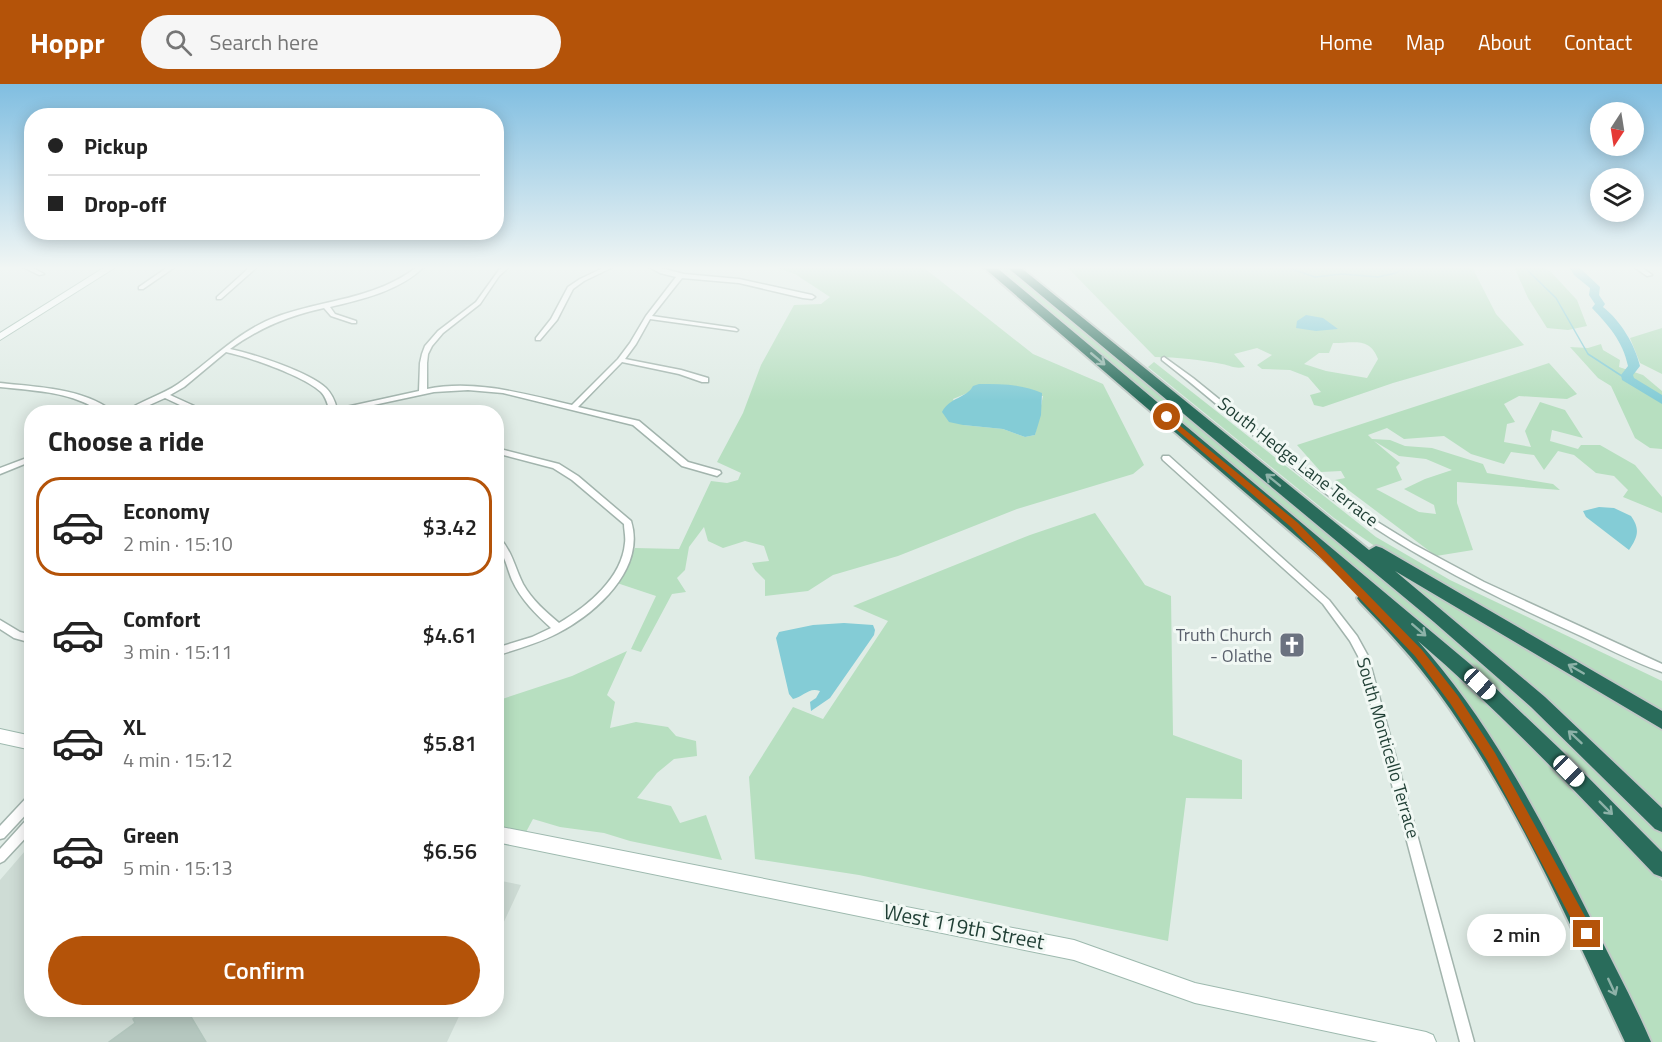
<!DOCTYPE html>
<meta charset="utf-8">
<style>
body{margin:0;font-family:"Titillium Web",sans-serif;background:#f6f6f6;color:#222;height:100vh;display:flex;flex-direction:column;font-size:22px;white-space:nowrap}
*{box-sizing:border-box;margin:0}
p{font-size:20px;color:#767676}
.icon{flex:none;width:33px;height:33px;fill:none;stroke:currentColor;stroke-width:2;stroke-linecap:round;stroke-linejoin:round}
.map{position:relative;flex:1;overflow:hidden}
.drawer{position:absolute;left:24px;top:321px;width:480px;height:612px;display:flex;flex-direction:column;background:#fff;border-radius:24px;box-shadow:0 3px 15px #0003}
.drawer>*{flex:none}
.guide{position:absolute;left:24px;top:24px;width:480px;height:132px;border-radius:24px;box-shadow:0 3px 15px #0003;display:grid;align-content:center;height:132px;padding:0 24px;background:#fff}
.needle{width:39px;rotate:192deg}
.tools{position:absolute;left:1590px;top:18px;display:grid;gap:12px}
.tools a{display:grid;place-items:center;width:54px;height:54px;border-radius:50%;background:#fff;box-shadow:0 3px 15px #0003;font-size:30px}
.end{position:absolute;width:27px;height:27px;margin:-14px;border:8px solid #b45309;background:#fff;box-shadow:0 0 0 3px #fff}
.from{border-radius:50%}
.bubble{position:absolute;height:42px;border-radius:21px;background:#fff;box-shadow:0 3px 15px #0003;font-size:20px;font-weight:600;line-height:42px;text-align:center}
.car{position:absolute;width:18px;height:36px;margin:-18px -9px;border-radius:8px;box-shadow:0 0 4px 2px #0007;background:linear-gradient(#fff 24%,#345 0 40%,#fff 0 76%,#345 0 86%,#fff 0)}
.guide b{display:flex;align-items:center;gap:21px;height:57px;font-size:22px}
.guide b+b{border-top:2px solid #e0e0e0}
.guide i{width:15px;height:15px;background:#222}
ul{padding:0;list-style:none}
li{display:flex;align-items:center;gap:18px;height:99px;margin:0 12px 9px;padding:0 12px;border:3px solid transparent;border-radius:24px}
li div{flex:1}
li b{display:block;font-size:22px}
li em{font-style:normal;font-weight:600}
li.selected{border-color:#b45309}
li>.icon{width:54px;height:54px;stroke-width:1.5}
h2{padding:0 24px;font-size:27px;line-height:72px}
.button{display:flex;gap:12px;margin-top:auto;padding:12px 24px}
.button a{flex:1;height:69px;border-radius:36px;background:#b45309;color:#fff;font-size:24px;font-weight:600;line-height:69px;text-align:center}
header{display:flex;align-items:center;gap:36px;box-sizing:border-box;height:84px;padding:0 30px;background:#b45309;color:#fff}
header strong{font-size:28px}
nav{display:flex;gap:33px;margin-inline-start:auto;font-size:21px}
.search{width:420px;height:54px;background:#f6f6f6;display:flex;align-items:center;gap:15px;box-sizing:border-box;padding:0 21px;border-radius:33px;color:#767676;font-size:22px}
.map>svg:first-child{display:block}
.built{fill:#cedcd5}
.green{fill:#b7dfc0;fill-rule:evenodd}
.water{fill:#84ccd6}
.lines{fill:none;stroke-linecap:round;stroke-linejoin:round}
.stream{stroke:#84ccd6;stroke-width:1.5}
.river{fill:#84ccd6;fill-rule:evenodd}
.building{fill:#b5c7bf;stroke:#b2c6bd;stroke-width:1.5}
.street-casing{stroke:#a2b4ad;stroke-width:3}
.secondary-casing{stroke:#9db9ae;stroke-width:2}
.highway-casing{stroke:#c0c9c6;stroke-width:4}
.street{fill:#fff;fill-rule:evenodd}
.secondary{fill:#fff;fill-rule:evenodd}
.highway{fill:#296c5b;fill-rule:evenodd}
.oneway{stroke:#8db2a8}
.route{fill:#b45309}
.labels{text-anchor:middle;stroke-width:6;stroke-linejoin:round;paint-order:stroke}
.street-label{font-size:18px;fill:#1f3e34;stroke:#f1f8f4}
.worship-label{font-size:18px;fill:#5b616d;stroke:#f1f8f4;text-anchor:end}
.near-street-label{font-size:21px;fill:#1f3e34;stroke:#f1f8f4}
</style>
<header>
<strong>Hoppr</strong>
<div class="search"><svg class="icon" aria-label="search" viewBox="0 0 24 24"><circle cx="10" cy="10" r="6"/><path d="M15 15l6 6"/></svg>Search here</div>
<nav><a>Home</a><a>Map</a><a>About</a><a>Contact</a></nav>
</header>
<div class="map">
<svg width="1662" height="958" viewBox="0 0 1662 958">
<rect width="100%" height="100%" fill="#e0ece6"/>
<!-- built -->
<path class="built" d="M31,760L32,926H462L447,958H0V796Z
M497,796L521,801L497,853L496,796Z"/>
<!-- green -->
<path class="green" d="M774,183H923L1033,270L1103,300L1144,381L1133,390L1017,425L898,472L833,491L808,507L765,512V496L755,486L752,479L769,477L764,462L745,457L723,464L708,457L704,443L689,463L685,486L677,494L686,508L672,510L641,568L631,565L656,512L617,499L627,485L635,464L679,465L711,397L727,399L738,396L741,389L717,378L743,329L761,281L794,221L821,220L830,213L795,190ZM970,308L1043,312L1035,351L1025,353L1003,345L963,341L953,315Z
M995,183H1007C1230,366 1458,544 1662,749V771L1430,547Z
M1067,183H1472L1496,230L1524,261L1393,299L1323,323L1314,321L1310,311L1321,308L1308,293L1290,286L1262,285L1257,281L1272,271L1257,264L1234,270L1245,283C1235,285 1232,282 1222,280C1201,276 1177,273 1155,273ZM1333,259C1354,259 1370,253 1378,275L1367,294L1326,287L1304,280L1319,269H1329Z
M1514,183H1543L1551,188L1577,216L1587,242L1568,246L1547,244L1528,214Z
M1662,244V290L1640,279L1630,254Z
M1601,260L1603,266L1620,276L1619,283L1643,291L1662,307V365L1650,364L1635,354L1611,302L1598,294L1570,263L1588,264Z
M1154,278L1376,453L1450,496L1662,597V626L1392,474L1334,434L1148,283Z
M1549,279L1577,310L1567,315L1519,312L1504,320L1515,338L1507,340L1504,358L1531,363L1525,347L1540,318L1565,326L1583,354L1552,346L1550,357L1578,365L1581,361H1600L1635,381L1662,413V429L1623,413L1628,406L1614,392L1596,389L1574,371L1558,367L1544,386L1534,371L1511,368L1504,380L1471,370L1444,352L1404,355L1387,344L1368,351L1372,355L1390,356L1405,362L1432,364L1483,380L1487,389L1553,400L1560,406L1457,398V419L1473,466L1436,472L1335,396L1345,394L1341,387L1321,388L1297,361ZM1374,357L1399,372L1426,375L1452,386L1425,395L1404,405L1434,421L1436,430L1419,428L1376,405L1402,396L1396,383L1400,379Z
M1095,429L1145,501L1171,512L1173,651L1242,676V715L1186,714L1168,857L859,791L755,775L749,693L793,623L823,635L888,537L853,522L1030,451Z
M1387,480L1662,641V725L1551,619Z
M1410,554L1420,559L1520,649L1662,797V958H1650L1606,873Z
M627,567L607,611L615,618L610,644L636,638L668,643L676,652L696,657L697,672L674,675L657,689L637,714L671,722L680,739L706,731L722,776L630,757L604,749L560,743L533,735L526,748L497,742L496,617L572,592Z"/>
<!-- water -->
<path class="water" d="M1306,231L1323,234L1338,245L1316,247L1296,244L1297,237Z
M979,300C1001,300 1022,300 1042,309L1041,331L1035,351L1025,353L1003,345L963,341L949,338L942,328C950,313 967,314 973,302Z
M1599,423L1614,424L1631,432C1641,446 1637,454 1629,466L1586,433L1583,427Z
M844,539L873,541L875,546L874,551L830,614L811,627L810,618L816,614L820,607C808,603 804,613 793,615L789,610L776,554L779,548L813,541Z"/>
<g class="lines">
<!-- stream -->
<path class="stream" d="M1190,183H1250
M1286,183L1315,193L1342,190L1378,193L1396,189L1405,183
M1524,183L1556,214L1588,270L1628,296"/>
<!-- river -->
<path class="river" d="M1569,183H1579L1600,203L1599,211L1605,220L1603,223C1621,237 1635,261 1640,282L1633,291L1634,294L1662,311V320L1622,296L1621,291L1628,282C1623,257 1608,241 1592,224L1595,220L1589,211L1590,204L1574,191Z"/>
</g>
<!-- building -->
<path class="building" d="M154,926H187L206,958H109L135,939L133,935L144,927L146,931Z"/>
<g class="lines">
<!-- street casing -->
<g class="street-casing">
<path id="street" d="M23,183H31L44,190L39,191Z
M168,183H175L143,205H139V203Z
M250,183H257L221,215H217V213Z
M417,183H424C399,207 363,215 330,223L335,230L356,237V239H352L331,232L324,224C288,232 261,243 230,265C254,270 309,288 326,304C332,310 335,317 337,325L419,307L420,279L422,270L425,262L438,247L476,218L499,186L502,183H509L499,192L480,220L443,249L432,262L428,270L427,279V305C475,295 524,310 572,321L618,275L630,259L646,232L676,193L660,189L649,183H657L684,190L739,195L812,211L815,213L812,215L803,214L739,199L682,194L652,232L735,244L738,246L737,247L650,235L636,260L625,275L681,286L708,294V298H702L679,290L622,278L578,323L639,337L688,378L720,387L721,389L717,392L682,382L633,341L503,309L468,306L434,308L341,328H330C328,321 326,313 321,308C304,292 249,273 226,268L184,303L170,311L203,326V328H195L165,314L134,328H125C140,317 162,311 178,300C211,277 238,247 276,233C325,215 374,216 417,183Z
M605,183H613L584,197L573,205L557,236L540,256H536V254L551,235L568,203L580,195Z
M1634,183H1641L1652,191L1647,192Z
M1164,273L1193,294L1324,400L1379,439L1413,460L1484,498L1662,580V588C1631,577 1601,561 1570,547C1493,512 1416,474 1347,425C1282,379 1224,324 1162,276V274Z
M0,299C35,303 85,304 113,328C102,329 93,322 83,318C57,307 28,306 0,303Z
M496,364L559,380L578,392L631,437C646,485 596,529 558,549C539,559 517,565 496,572V564L532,553L551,544C536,530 521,516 512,496C509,489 507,481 504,474C500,463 496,464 496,452L499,453C513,469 514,482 523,500C532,516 546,528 559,539C588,522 622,494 625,459C626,453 624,446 624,440L572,396L553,384L496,369Z
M32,372V377L0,390V384Z
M1163,372H1169L1329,516L1357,552L1368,572L1474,958H1460L1358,572L1350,557L1323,520L1163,376L1162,374Z
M0,536L20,548L32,551V559L14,554L0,545Z
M32,711V724L4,754L0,755V742L28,712Z
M32,733V747L4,777L0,779V765L28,734Z"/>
</g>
<!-- secondary casing -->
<g class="secondary-casing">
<path id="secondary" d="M105,183H116L0,256V249Z
M0,645L32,652V666L0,659Z
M496,742L1074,856L1195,899L1426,948L1433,951L1436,958H1378L1195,919L1074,876L496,758Z"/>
</g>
<!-- highway casing -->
<g class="highway-casing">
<path id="highway" d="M983,183H996L1470,580L1562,667L1662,768V793L1654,790C1578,710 1502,629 1418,557C1491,638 1542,738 1591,835C1611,876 1633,916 1651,958H1625C1569,839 1516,715 1438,608C1415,576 1388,547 1360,518L1357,514L1362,509Z
M1007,183H1020L1369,466L1376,462L1382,464L1662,627V645L1395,487L1545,613L1662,724V748L1655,745L1531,623L1434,538Z"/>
</g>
<!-- street -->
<use href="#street" class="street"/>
<!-- secondary -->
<use href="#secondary" class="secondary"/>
<!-- highway -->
<use href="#highway" class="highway"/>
</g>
<!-- one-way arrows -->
<defs><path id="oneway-shaft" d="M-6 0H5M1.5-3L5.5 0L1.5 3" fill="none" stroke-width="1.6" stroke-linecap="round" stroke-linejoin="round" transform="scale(1.5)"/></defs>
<g class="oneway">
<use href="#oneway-shaft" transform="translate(1098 275) rotate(40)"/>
<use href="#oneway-shaft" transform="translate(1273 396) rotate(-141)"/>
<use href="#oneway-shaft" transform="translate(1419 546) rotate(41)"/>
<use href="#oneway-shaft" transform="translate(1576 585) rotate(-150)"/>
<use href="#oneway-shaft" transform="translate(1575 653) rotate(-137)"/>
<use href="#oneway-shaft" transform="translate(1606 724) rotate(45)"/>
<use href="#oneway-shaft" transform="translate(1612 903) rotate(65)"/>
</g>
<!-- sky -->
<linearGradient id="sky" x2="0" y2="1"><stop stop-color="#80bee1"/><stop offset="0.58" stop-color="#f1f6f4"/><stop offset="1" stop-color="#f1f6f4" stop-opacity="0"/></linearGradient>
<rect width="1662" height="317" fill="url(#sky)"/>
<!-- route -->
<path class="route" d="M1167,331L1298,439L1422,566L1458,612L1495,669L1592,845L1594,850L1592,855L1587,857L1582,855L1487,676L1450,619L1415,572L1291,443L1164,335L1163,333Z"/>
<!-- icons -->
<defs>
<g id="church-square" transform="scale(1.35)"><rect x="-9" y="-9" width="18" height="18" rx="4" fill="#6b7280" stroke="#f1f8f4"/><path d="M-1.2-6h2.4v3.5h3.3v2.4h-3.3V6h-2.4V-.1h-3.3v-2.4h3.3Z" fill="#fff"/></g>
</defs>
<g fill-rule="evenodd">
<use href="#church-square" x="1292" y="561"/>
</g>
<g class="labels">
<!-- street labels -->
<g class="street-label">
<text transform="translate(1298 378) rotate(38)" y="6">South Hedge Lane Terrace</text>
<text transform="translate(1388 664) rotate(74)" y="6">South Monticello Terrace</text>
</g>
<!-- worship labels -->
<g class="worship-label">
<text x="1272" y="557">Truth Church<tspan x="1272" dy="21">- Olathe</tspan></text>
</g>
<!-- near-street labels -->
<g class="near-street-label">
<text transform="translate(964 843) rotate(11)" y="7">West 119th Street</text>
</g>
</g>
</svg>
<div class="tools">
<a><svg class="needle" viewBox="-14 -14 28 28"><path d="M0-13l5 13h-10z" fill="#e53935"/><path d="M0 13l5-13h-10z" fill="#767676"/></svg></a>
<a><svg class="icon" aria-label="layers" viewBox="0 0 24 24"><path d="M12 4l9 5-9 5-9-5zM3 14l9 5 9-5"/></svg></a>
</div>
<i class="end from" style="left:1167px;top:333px"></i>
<i class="end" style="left:1587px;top:850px"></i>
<div class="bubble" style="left:1467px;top:830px;width:99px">2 min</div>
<i class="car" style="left:1480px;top:600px;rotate:133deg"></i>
<i class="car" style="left:1569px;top:687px;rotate:135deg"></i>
<div class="guide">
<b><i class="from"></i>Pickup</b>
<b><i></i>Drop-off</b>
</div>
<section class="drawer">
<h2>Choose a ride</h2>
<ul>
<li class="selected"><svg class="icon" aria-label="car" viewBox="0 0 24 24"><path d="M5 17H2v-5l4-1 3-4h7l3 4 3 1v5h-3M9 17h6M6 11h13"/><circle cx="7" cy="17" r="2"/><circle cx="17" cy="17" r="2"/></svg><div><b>Economy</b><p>2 min · 15:10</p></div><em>$3.42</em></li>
<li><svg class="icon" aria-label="car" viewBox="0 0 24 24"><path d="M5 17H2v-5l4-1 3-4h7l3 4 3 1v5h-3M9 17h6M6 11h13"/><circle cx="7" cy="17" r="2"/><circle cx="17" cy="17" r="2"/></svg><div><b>Comfort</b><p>3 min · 15:11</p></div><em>$4.61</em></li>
<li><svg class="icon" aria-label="car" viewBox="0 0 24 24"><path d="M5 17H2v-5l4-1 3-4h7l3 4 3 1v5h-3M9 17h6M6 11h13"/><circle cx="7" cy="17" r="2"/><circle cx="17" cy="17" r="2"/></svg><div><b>XL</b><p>4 min · 15:12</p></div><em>$5.81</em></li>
<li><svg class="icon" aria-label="car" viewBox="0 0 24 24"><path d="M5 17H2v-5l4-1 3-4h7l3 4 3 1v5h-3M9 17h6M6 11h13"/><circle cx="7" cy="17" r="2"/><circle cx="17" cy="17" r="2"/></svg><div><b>Green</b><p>5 min · 15:13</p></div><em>$6.56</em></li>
</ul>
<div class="button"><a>Confirm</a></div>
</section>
</div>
